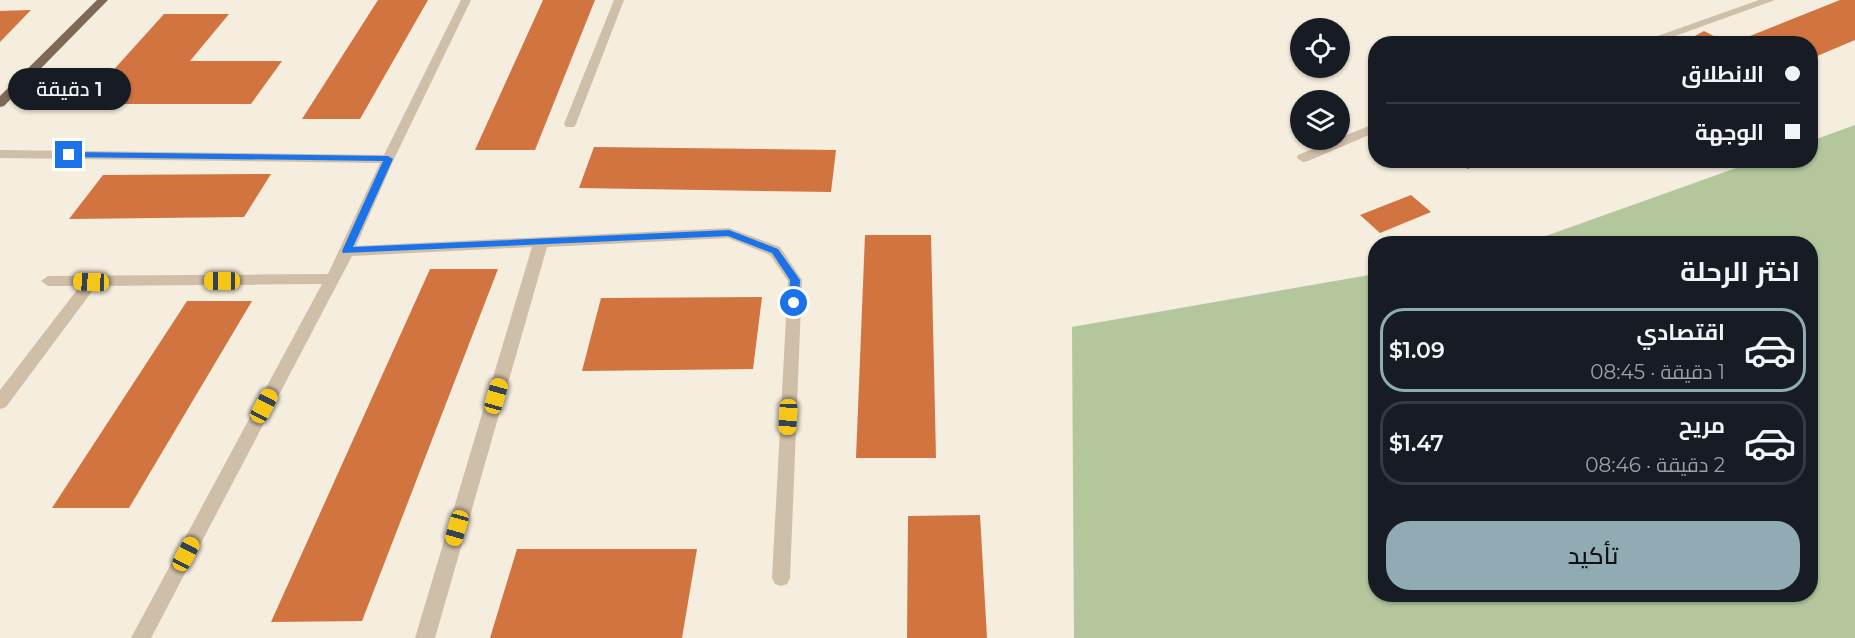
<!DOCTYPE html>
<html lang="ar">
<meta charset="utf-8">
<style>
body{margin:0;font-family:Montserrat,Cairo,sans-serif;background:#242831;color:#f1f3f6;direction:rtl;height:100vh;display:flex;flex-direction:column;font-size:22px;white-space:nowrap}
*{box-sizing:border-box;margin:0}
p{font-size:20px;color:#9ea1a6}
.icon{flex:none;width:33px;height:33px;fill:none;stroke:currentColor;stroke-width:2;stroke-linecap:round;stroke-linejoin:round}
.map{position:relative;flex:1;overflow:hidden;direction:ltr}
.panel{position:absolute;left:1368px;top:236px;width:450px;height:366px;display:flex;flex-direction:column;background:#171b24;border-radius:24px;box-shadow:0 2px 4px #0004;direction:rtl}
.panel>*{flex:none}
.banner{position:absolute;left:1368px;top:36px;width:450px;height:132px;border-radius:24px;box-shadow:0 2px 4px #0004;direction:rtl;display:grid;align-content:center;height:132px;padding:0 18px;background:#171b24}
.tools{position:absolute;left:1290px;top:18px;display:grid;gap:12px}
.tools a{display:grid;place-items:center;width:60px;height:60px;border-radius:50%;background:#171b24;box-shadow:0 2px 4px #0004;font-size:30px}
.end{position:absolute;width:27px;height:27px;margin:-14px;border:8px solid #1a73e8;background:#fff;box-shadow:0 0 0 3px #fff}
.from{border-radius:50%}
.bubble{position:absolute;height:42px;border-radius:21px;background:#171b24;box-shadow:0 2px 4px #0004;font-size:20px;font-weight:600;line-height:42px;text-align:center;direction:rtl}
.car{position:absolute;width:18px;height:36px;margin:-18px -9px;border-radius:8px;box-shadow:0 0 4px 2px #0007;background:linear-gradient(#f5c518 24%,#345 0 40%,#f5c518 0 76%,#345 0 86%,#f5c518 0)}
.banner b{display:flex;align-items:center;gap:21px;height:57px;font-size:22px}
.banner b+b{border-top:2px solid #363941}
.banner i{width:15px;height:15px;background:#f1f3f6}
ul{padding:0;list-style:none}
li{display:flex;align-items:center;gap:18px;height:84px;margin:0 12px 9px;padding:0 6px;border:3px solid #363941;border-radius:24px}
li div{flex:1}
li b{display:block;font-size:22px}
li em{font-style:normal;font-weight:600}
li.current{border-color:#90abb3}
li>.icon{width:54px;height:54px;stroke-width:1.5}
h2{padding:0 18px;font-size:27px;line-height:72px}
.cta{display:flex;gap:12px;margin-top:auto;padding:12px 18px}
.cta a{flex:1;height:69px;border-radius:24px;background:#90abb3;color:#111;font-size:24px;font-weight:600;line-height:69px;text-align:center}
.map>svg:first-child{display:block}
.green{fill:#b3c69c}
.building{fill:#d1743f}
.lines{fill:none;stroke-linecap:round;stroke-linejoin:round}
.minor{fill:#cfbea8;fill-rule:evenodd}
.major{fill:#7e6958;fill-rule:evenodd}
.route{fill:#1a73e8}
</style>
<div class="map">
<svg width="1855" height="638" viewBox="0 0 1855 638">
<rect width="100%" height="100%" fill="#f5eddd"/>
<!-- green -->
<path class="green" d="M1855,125V638H1074L1072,327L1375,274L1376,594H1810V243H1526L1756,161L1810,160L1811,141Z"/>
<!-- building -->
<path class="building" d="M378,0H428L360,119H302Z
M543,0H595L535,150H475Z
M1840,0H1855V40L1810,59V44H1763L1750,36Z
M31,10L0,42V11Z
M164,14H229L190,61H282L251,104H95L90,96Z
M1704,31L1729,44H1680Z
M594,147L836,150L831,192L579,188Z
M1455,160H1485L1468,169Z
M271,174L244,217L69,219L103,175Z
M1411,195L1431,212L1380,233L1360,215Z
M865,235H931L936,458H856Z
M430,269H498L362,621L271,622Z
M762,297L753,369L582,371L601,298Z
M187,301H252L129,508H52Z
M980,515L987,638H907L908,516Z
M517,549H697L682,638H490Z"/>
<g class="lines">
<!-- minor -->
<path class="minor" d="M461,0H471L394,159L356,246L729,228L780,247L802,280L790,578L787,584L781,586L775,584L772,578L788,281L770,255L728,238L547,247L435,638H415L532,247L352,256L151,638H131L322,284L96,286L6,407L0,409V390L80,286H48L41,281L48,276L328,274L380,163L0,158V150L384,155Z
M614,0H624L576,124L574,127H566L564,124Z
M1759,0H1775L1653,44H1635Z
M1376,123V132L1308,161L1303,162L1297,158L1298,155Z"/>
<!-- major -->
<path class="major" d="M97,0H108L4,106L0,107V96Z"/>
</g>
<!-- route -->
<path class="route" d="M69,152L388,156L393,159L353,247L729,230L778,249L800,280L799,303L794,306L789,303L790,280L772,253L728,236L343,253L342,251L383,161L66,157V153Z"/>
</svg>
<div class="tools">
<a><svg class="icon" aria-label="locate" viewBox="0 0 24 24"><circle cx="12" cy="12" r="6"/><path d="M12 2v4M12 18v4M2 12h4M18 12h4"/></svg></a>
<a><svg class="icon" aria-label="layers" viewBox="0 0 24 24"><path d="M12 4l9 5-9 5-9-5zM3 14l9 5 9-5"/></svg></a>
</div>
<i class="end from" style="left:794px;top:303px"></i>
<i class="end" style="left:69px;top:155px"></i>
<div class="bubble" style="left:8px;top:68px;width:123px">1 دقيقة</div>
<i class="car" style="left:222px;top:281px;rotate:270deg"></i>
<i class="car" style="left:91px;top:282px;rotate:272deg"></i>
<i class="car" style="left:496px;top:396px;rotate:16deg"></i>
<i class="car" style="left:264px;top:406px;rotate:28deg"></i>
<i class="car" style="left:788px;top:417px;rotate:183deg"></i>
<i class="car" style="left:457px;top:528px;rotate:196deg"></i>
<i class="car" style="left:186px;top:554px;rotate:28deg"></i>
<div class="banner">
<b><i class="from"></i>الانطلاق</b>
<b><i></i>الوجهة</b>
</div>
<section class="panel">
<h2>اختر الرحلة</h2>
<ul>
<li class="current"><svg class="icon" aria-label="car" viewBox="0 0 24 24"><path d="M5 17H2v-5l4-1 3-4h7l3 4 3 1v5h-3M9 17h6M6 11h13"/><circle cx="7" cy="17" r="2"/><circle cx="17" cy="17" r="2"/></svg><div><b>اقتصادي</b><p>1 دقيقة · 08:45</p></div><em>$1.09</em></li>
<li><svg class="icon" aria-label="car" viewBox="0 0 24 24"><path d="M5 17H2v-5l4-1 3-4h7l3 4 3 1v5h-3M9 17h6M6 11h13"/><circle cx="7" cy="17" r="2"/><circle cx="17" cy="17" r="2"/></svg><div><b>مريح</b><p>2 دقيقة · 08:46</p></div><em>$1.47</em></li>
</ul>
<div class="cta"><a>تأكيد</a></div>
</section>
</div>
